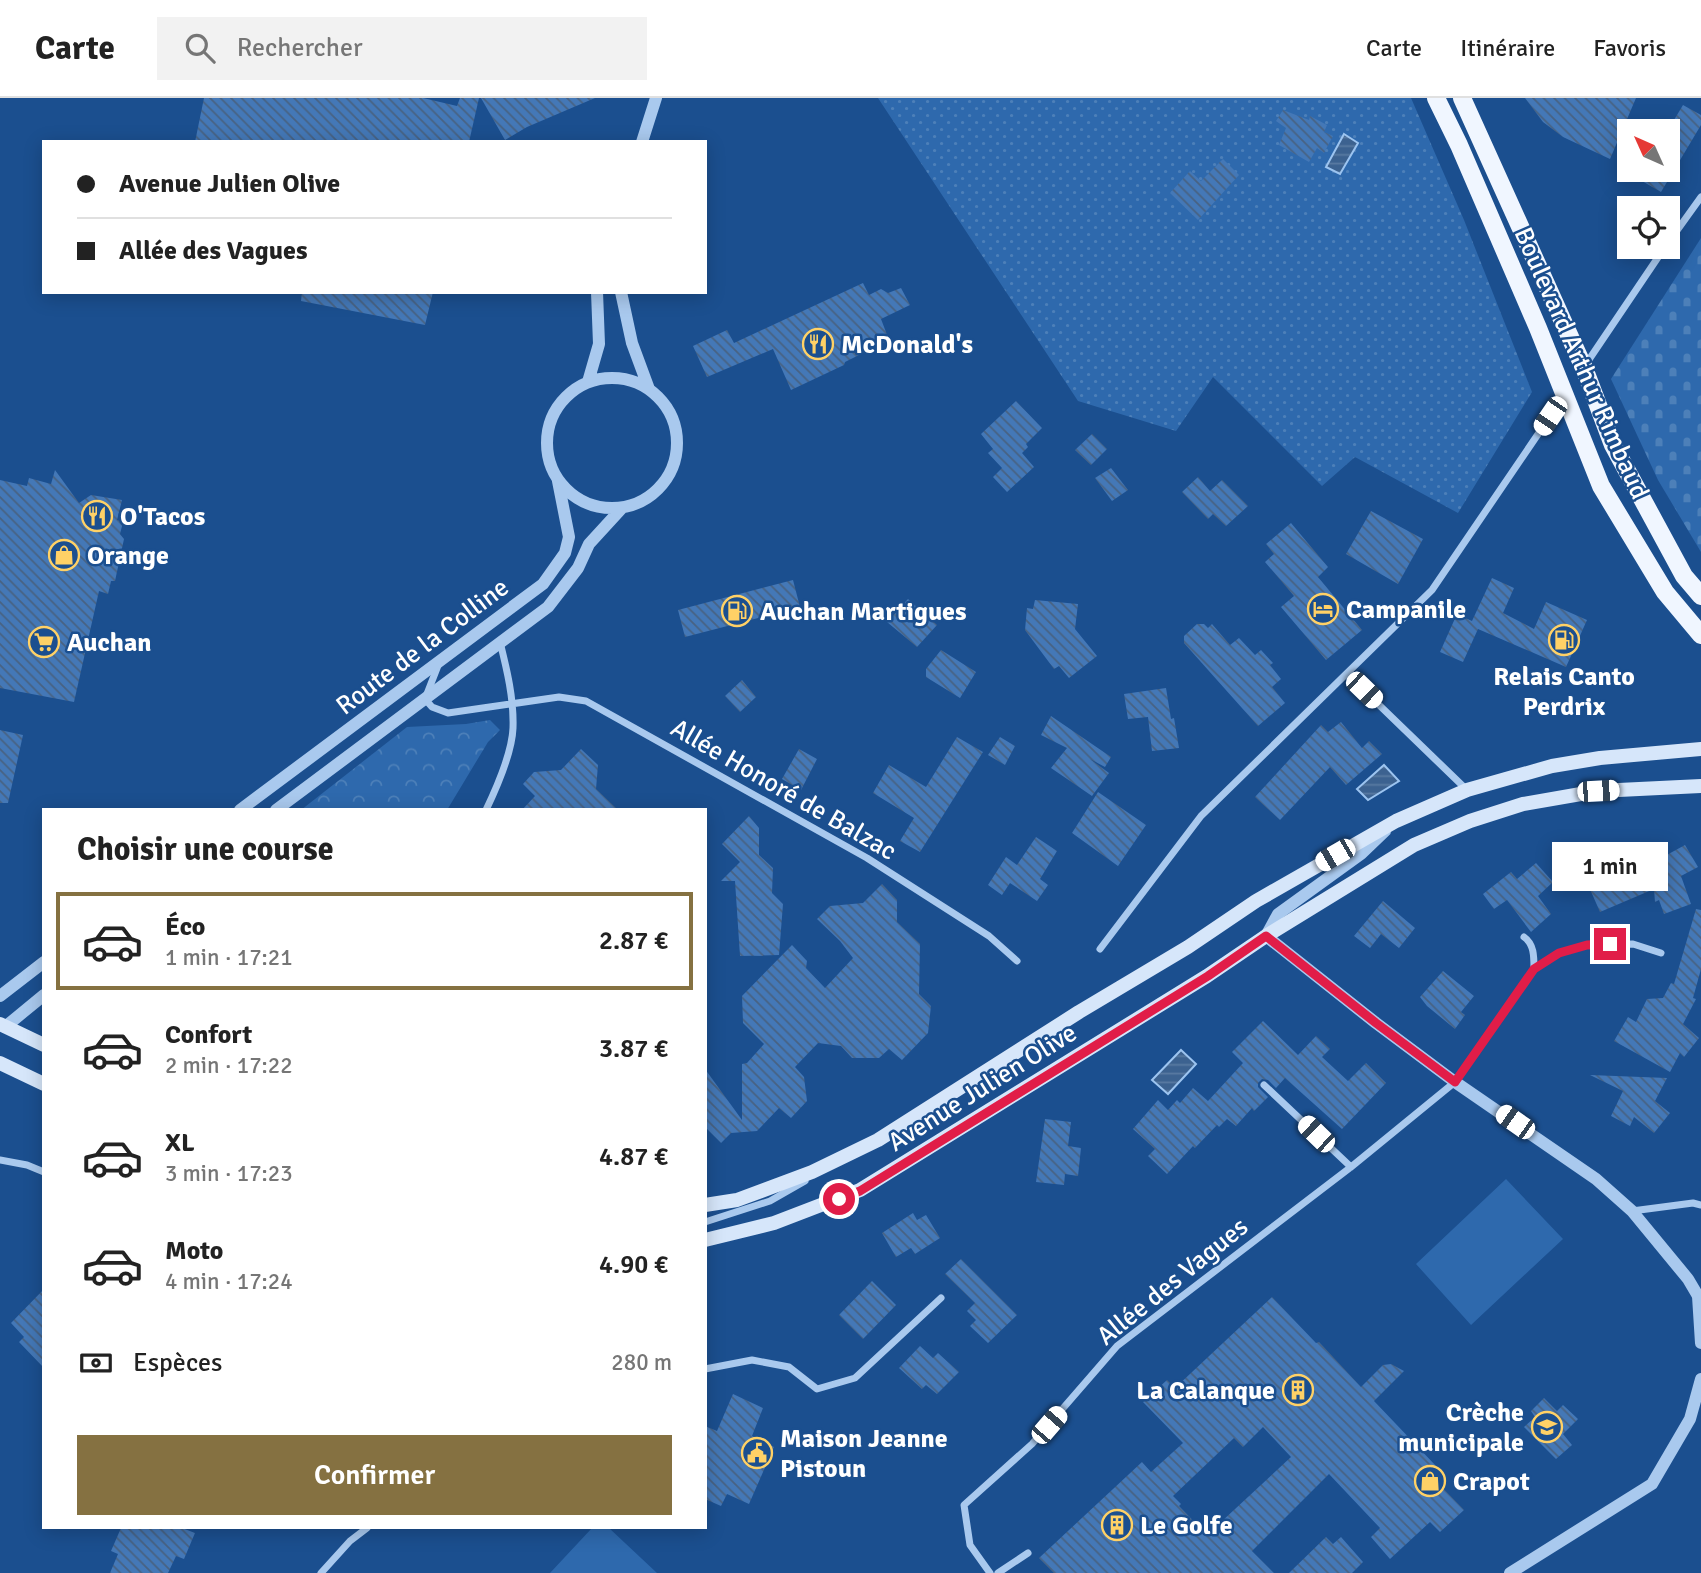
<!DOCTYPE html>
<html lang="fr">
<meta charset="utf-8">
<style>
body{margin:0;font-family:Signika,sans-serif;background:#f2f2f2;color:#222;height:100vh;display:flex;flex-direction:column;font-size:26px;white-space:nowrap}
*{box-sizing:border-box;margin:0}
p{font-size:23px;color:#767676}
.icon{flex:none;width:38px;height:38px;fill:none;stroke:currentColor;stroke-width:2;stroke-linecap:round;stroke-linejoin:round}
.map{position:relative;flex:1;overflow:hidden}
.side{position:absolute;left:42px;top:710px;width:665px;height:721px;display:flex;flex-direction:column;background:#fff;border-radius:0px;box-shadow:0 4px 18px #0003}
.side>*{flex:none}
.hud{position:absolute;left:42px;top:42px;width:665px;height:154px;border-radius:0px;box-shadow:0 4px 18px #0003;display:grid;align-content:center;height:154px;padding:0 35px;background:#fff}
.needle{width:46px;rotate:315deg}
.fabs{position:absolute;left:1617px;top:21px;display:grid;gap:14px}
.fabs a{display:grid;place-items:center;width:63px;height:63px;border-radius:0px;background:#fff;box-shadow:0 4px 18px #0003;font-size:35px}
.end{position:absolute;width:32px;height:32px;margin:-16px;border:9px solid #e11d48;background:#fff;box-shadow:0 0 0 4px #fff}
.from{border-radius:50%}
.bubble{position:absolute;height:49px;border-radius:0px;background:#fff;box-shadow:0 4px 18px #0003;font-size:23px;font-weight:600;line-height:49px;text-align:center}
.car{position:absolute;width:21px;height:42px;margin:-21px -10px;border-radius:9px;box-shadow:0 0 5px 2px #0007;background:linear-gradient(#fff 24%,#345 0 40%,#fff 0 76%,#345 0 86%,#fff 0)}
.hud b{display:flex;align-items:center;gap:24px;height:66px;font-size:26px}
.hud b+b{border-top:2px solid #e0e0e0}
.hud i{width:18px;height:18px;background:#222}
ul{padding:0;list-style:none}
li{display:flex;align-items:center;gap:21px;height:98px;margin:0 14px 10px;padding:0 21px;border:4px solid transparent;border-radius:0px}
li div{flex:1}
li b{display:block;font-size:26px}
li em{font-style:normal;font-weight:600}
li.on{border-color:#857141}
li>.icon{width:63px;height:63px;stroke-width:1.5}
h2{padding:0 35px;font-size:32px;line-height:84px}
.pay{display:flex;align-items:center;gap:18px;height:77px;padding:0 35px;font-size:26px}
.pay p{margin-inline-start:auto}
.cta{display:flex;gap:14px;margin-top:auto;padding:14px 35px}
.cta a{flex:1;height:80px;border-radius:0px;background:#857141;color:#fff;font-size:28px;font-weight:600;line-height:80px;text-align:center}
header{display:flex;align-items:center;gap:42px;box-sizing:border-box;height:98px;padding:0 35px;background:#fff;border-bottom:2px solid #e0e0e0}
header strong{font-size:33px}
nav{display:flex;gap:38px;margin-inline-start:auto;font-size:24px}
.search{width:490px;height:63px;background:#f2f2f2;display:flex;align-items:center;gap:18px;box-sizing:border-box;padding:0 24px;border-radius:0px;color:#767676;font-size:26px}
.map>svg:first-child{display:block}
.grass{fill:url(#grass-dots)}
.forest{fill:url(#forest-crowns)}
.cemetery{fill:url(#cemetery-stones)}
.garden{fill:#2e69ad}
.water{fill:url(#water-rules);stroke:#9cc4f0;stroke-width:2}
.building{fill:url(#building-back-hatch);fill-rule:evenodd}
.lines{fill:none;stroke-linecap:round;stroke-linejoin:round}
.minor{stroke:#a9c9ee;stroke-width:7}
.tertiary{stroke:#a9c9ee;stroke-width:12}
.secondary{stroke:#d6e6fa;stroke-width:14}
.primary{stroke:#f0f6ff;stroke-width:18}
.route{stroke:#e11d48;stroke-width:9}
.labels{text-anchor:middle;stroke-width:5;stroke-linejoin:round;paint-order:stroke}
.poi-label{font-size:26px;font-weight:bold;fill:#fff;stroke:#1b4f8f;text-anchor:start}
.street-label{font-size:26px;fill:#fff;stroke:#1b4f8f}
</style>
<header>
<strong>Carte</strong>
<div class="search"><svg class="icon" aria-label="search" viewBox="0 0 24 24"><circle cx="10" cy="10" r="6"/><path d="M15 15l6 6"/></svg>Rechercher</div>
<nav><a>Carte</a><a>Itinéraire</a><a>Favoris</a></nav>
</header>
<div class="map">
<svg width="1701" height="1475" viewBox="0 0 1701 1475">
<defs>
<pattern id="grass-dots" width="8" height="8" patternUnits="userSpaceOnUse" patternTransform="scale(1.75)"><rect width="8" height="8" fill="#2e69ad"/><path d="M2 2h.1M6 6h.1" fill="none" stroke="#4d80b9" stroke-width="1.8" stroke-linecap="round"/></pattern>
<pattern id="forest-crowns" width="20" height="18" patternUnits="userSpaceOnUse" patternTransform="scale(1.75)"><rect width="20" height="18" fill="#2e69ad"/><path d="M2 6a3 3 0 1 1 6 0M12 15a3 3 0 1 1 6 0" fill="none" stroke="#4d80b9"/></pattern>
<pattern id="cemetery-stones" width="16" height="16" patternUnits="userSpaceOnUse" patternTransform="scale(1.75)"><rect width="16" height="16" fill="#2e69ad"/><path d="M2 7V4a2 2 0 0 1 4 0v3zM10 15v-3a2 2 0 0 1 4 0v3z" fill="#4d80b9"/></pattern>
<pattern id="water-rules" width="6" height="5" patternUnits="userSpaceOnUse" patternTransform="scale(1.75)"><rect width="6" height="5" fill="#3c6290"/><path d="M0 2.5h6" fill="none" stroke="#597aa1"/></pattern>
<pattern id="building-back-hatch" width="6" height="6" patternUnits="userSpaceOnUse" patternTransform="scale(1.75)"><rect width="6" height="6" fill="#4478b7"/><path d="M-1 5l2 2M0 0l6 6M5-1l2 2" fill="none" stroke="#486282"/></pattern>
</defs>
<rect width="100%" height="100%" fill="#1b4f8f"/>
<!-- grass -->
<path class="grass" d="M878,0H1411L1464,122L1532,294L1458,415L1355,359L1322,388L1213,279L1176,333L1078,303Z"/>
<!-- forest -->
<path class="forest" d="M490,622L500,632L488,644L447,712H301L407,629L466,626Z"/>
<!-- cemetery -->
<path class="cemetery" d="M1701,140V454L1658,382L1611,281Z"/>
<!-- garden -->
<path class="garden" d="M1506,1081L1563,1141L1471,1227L1416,1166Z
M592,1430H609L657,1475H550Z"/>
<!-- water -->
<path class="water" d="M1344,36L1358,45L1340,76L1326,69Z
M1384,667L1399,683L1368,702L1357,691Z
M1181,952L1196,966L1168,996L1152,982Z"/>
<!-- building -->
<path class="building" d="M204,0H423L457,8L460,0H479L469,44H195Z
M481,0H595L527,29L505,42Z
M1525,0H1636L1610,61L1563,39L1543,24Z
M1683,7L1701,17V27L1661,94L1623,72H1668V32Z
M1283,12L1309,22L1310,18L1327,27L1324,34L1333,38L1324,55L1317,50L1309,64L1279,47L1286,30L1276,23Z
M1223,61L1239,77L1198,122L1170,95L1190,73L1201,83Z
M863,185L869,197L881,191L888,195L901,190L910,207L881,221L889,242L845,264L844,267L791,292L773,251L707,279L693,248L727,232L734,245Z
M302,194H433L425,227L301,203Z
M1016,303L1042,330L1026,346L1028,349L1022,355L1034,369L1007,394L993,379L1002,370L988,355L993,351L981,336Z
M1092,336L1107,351L1091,367L1075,352Z
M1111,370L1128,392L1112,403L1095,380Z
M55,372L79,405L91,397L122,402L117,422L123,424L120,436L124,441L115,483H111L108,496L99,493L74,604L0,590V382L27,388L29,380L51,386Z
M1198,379L1210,393L1222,382L1248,408L1226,428L1213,416L1208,421L1182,394Z
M1371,413L1423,441L1398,486L1346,456Z
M1291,425L1328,469L1318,479L1362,532L1326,562L1281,509L1294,498L1265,464L1274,456L1266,446Z
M1492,480L1514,490L1503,515L1534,531L1546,504L1587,522L1566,569L1478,531L1463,564L1440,554L1457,516L1472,523Z
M793,482L800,509L685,539L678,512Z
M908,501L937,527L917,549L887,524Z
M1035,502L1078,506L1075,531L1097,558L1069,580L1059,568L1054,571L1025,532L1027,510L1033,511Z
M1197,526H1204L1208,530L1212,526L1230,547L1239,540L1255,557L1261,552L1273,565L1270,567L1281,581L1272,589L1285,605L1258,628L1184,545V538Z
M941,552L976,574L960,600L926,579V571Z
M742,582L756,599L740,614L725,598Z
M1166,590L1171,621L1174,620L1179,650L1152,653L1148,619L1128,621L1124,596Z
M1051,618L1111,659L1105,669L1090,661L1109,675L1092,698L1051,670L1067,650L1041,637Z
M1341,624L1362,650L1369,643L1382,656L1346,687L1330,669L1280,722L1255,699L1321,627L1328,634Z
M0,632L23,637L8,705H0Z
M957,639L983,654L920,754L900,743L914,720L873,695L889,667L926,689Z
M1000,639L1015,648L1005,667L988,657Z
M581,651L598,667L596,691L618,712H522L535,698L523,686L534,674L561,672Z
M799,651L817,661L801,692L782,681Z
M1098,694L1146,727L1118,768L1072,735Z
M749,718L759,730V757L773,770L772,795L783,806L779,857L740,858L735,783H721L740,764L722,746Z
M1036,739L1057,753L1040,781L1048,787L1037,803L1010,785L1002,797L988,787L1006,759L1017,767Z
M1685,747L1698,769L1681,778L1691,806L1664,816L1659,802L1655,804L1654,791L1600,814L1586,782L1576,786L1560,770L1594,756L1598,766L1620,750L1630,765L1649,758L1652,765Z
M1536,765L1553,784L1538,798L1551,816L1531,834L1507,802L1494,811L1483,796L1511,774L1517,781Z
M882,786L897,802V824L920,846L919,896L931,908L928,935L902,962L889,951L879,960H852L841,948L818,945L795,969L804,979L807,1003L791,1020L779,1010L757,1033L731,1035L721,1045L705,1029V971L742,1022V966L747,965L764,946L743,925L742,898L792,847L807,863L806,870L825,890L853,860L840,843L817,821L830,808L863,805Z
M1383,803L1415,830L1399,850L1381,836L1370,850L1354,838Z
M1696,811L1701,812V871L1693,900L1696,901L1683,926L1699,940L1684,959L1680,955L1670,974L1614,943L1628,919L1636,924L1647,901L1663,900L1671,885L1674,886Z
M1443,873L1474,898L1461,914L1465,917L1455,931L1427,908L1420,899Z
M1263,923L1298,957L1316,938L1330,951L1322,959L1348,983L1366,965L1386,985L1342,1031L1285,980L1276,990L1268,982L1262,981L1258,985V989L1268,999L1254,1013L1252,1010L1236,1028L1227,1021L1219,1029L1217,1027L1195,1050L1193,1048L1167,1076L1148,1058L1155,1051L1133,1031L1158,1002L1168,1012L1177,1002L1180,1005L1193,990L1208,1003L1243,965L1232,954Z
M1590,977L1667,980L1655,1003L1670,1015L1654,1035L1634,1019L1630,1028L1611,1018L1623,993Z
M1045,1021L1071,1024L1068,1048L1081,1050L1078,1078L1065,1076L1064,1087L1036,1084Z
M913,1115L917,1122L926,1117L940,1140L915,1156L911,1150L896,1159L882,1135Z
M961,1161L1017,1217L988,1245L970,1228L976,1222L967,1213L975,1205L945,1176Z
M872,1183L896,1207L863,1241L839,1217Z
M44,1191V1270L19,1244L24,1239L11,1225Z
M1272,1199L1316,1245L1319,1244L1361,1289L1383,1267L1391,1266L1404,1273L1374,1303L1436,1368L1428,1375L1464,1412L1440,1434L1430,1424L1390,1461L1371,1439L1380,1430L1329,1376L1252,1453L1274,1475H1054L1039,1460L1142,1364L1151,1374L1183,1345L1143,1304L1167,1282L1175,1290ZM1263,1329L1291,1359L1207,1437L1179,1408L1181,1406L1173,1398L1234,1340L1243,1349Z
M920,1248L933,1260L938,1255L959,1274L937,1296L926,1287L922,1291L899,1270Z
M733,1296L763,1310L752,1338L774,1349L749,1406L727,1396L721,1408L705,1401V1328L717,1333Z
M1544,1300L1557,1313L1563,1307L1578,1321L1563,1336L1572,1347L1556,1361L1524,1329L1535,1319L1531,1313Z
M121,1430H182L195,1435L184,1461L176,1458L168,1475H110L118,1456L111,1453Z
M1326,1439L1333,1446L1341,1439L1363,1464L1352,1475H1289Z"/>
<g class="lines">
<!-- minor -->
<path class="minor" d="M1668,145L1701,99
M1584,269L1665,149
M439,565L425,601L432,609L448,615L559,599L586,603L867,760L989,838L1017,863
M1347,576L1467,692
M486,712C497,689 512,655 513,630C514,601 507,572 500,544
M1524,839C1534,846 1534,858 1534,871
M1100,851L1201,718L1432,492L1564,298
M1264,987L1351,1069
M0,1062L27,1067L44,1074
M1632,1113L1693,1105L1701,1107
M705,1124L770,1103L805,1083
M705,1271L752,1262L789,1269L817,1291L855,1280L941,1200
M321,1475L350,1443L367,1430
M990,1475L970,1447L964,1407L1032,1346L1117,1248L1351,1069L1455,984L1534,871L1559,855L1587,847L1633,846L1661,855
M998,1475L1028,1455"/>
<!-- tertiary -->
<path class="tertiary" d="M642,44L656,0
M621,194L632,245L649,291
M547 345a65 65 0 1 1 130 0a65 65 0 1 1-130 0Z
M588,284L599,246L597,194
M240,712L543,486L565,455L569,439L558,383
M276,712L548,509L578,470L589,446L622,410
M1385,733L1361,756L1278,816L1266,838L1376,925L1455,984L1596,1081L1632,1113L1688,1181L1698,1198L1701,1245
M0,898L44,864
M5,929L44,897
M1510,1475L1652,1386L1690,1321L1701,1281"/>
<!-- secondary -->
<path class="secondary" d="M0,926L44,947
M0,965L44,986
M705,1107L737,1102L812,1074L878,1042L1079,914L1188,849L1256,803L1396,723L1467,692L1552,668L1600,660L1701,651
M705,1142L774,1125L860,1092L1207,878L1266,838L1414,747L1470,723L1523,706L1598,693L1701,688"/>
<!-- primary -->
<path class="primary" d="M1436,0L1459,47L1538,230L1601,388L1665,494L1701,537
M1462,0L1584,270L1613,347L1684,478L1701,498"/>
</g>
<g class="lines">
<!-- route -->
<path class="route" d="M839,1101L860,1093L1208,878L1266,838L1376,925L1455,984L1534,871L1559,855L1587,847L1610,846"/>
</g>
<!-- icons -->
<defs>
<g id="restaurant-ring" transform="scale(1.575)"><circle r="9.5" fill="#1b4f8f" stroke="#ffd166" stroke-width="1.5"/><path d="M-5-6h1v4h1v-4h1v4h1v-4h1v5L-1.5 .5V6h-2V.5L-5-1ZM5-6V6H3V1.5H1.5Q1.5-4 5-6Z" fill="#ffd166"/></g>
<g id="shop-ring" transform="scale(1.575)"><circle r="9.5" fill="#1b4f8f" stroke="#ffd166" stroke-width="1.5"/><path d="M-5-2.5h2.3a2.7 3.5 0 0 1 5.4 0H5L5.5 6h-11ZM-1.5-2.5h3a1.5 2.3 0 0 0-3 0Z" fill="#ffd166"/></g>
<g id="hotel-ring" transform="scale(1.575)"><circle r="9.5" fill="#1b4f8f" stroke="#ffd166" stroke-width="1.5"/><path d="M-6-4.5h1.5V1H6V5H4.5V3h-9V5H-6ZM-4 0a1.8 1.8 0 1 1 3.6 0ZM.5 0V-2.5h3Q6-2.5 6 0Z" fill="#ffd166"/></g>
<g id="fuel-ring" transform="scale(1.575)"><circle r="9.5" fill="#1b4f8f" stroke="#ffd166" stroke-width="1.5"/><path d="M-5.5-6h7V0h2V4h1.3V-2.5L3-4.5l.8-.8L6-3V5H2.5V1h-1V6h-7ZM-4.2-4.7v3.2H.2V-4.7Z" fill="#ffd166"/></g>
<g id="supermarket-ring" transform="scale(1.575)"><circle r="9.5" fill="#1b4f8f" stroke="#ffd166" stroke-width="1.5"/><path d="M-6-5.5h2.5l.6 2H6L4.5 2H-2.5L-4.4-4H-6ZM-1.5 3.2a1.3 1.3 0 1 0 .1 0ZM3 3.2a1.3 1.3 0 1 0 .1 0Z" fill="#ffd166"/></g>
<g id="building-ring" transform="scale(1.575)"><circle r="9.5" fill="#1b4f8f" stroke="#ffd166" stroke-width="1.5"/><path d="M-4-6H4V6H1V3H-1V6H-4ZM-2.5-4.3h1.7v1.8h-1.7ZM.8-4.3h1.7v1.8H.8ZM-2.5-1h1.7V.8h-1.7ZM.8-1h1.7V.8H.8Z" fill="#ffd166"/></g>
<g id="school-ring" transform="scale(1.575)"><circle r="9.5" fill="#1b4f8f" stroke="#ffd166" stroke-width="1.5"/><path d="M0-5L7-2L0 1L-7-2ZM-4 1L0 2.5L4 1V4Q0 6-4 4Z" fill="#ffd166"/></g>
<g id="civic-ring" transform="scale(1.575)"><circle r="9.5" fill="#1b4f8f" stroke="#ffd166" stroke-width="1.5"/><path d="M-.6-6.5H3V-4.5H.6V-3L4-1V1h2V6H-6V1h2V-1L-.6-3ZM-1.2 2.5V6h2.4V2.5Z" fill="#ffd166"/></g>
</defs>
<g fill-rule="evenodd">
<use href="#restaurant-ring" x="818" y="246"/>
<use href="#restaurant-ring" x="97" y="418"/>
<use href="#shop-ring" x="64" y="457"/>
<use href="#hotel-ring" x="1323" y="511"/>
<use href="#fuel-ring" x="737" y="513"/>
<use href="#fuel-ring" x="1564" y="542"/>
<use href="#supermarket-ring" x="44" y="544"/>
<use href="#building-ring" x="1298" y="1292"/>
<use href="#school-ring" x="1547" y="1329"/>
<use href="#civic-ring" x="757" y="1355"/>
<use href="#shop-ring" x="1430" y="1383"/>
<use href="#building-ring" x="1117" y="1427"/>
</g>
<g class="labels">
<!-- poi labels -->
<g class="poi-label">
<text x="841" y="255">McDonald's</text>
<text x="120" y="427">O'Tacos</text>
<text x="87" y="466">Orange</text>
<text x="1346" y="520">Campanile</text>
<text x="760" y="522">Auchan Martigues</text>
<text x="67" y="553">Auchan</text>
<text x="1564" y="587" text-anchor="middle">Relais Canto<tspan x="1564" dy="30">Perdrix</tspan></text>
<text x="1275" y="1301" text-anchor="end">La Calanque</text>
<text x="1524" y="1323" text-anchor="end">Crèche<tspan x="1524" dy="30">municipale</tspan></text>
<text x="780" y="1349">Maison Jeanne<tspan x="780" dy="30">Pistoun</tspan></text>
<text x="1453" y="1392">Crapot</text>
<text x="1140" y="1436">Le Golfe</text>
</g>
<!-- street labels -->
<g class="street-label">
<text transform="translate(1582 265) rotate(66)" y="9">Boulevard Arthur Rimbaud</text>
<text transform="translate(422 548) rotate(-37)" y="9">Route de la Colline</text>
<text transform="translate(784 691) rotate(30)" y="9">Allée Honoré de Balzac</text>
<text transform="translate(982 989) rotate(-32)" y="9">Avenue Julien Olive</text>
<text transform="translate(1172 1183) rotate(-39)" y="9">Allée des Vagues</text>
</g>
</g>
</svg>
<div class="fabs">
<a><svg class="needle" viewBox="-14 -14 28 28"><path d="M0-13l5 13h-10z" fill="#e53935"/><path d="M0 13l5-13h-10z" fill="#767676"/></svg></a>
<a><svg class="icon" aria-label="locate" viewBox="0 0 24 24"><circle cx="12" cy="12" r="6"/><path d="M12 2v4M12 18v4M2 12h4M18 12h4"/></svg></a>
</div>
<i class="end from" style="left:839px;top:1101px"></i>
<i class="end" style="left:1610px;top:846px"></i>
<div class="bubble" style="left:1552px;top:744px;width:116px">1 min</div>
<i class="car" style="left:1550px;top:318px;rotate:214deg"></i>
<i class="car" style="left:1364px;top:592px;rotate:134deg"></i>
<i class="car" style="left:1598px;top:693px;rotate:87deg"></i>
<i class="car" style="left:1335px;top:757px;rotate:240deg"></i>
<i class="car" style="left:1515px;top:1024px;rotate:305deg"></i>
<i class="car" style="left:1316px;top:1036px;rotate:314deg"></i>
<i class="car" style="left:1049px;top:1327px;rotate:41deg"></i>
<div class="hud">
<b><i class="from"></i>Avenue Julien Olive</b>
<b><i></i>Allée des Vagues</b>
</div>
<section class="side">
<h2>Choisir une course</h2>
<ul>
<li class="on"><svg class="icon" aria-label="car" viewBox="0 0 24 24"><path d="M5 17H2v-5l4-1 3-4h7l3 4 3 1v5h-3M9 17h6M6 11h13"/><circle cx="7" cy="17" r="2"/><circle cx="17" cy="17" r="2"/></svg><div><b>Éco</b><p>1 min · 17:21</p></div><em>2.87 €</em></li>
<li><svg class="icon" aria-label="car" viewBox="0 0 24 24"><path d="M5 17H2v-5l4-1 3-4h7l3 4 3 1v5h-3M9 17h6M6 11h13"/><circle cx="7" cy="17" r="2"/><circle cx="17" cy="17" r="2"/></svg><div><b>Confort</b><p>2 min · 17:22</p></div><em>3.87 €</em></li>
<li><svg class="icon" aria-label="car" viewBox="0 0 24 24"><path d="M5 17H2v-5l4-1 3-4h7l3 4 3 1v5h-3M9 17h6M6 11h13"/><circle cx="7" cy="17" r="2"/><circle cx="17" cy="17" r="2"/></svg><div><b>XL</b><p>3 min · 17:23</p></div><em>4.87 €</em></li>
<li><svg class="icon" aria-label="car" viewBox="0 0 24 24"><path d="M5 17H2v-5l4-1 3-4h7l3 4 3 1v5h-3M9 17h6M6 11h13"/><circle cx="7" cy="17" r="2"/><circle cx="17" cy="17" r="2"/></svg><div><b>Moto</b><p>4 min · 17:24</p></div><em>4.90 €</em></li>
</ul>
<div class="pay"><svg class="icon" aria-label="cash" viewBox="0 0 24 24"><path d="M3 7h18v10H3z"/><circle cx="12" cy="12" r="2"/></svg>Espèces<p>280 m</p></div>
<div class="cta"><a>Confirmer</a></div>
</section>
</div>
